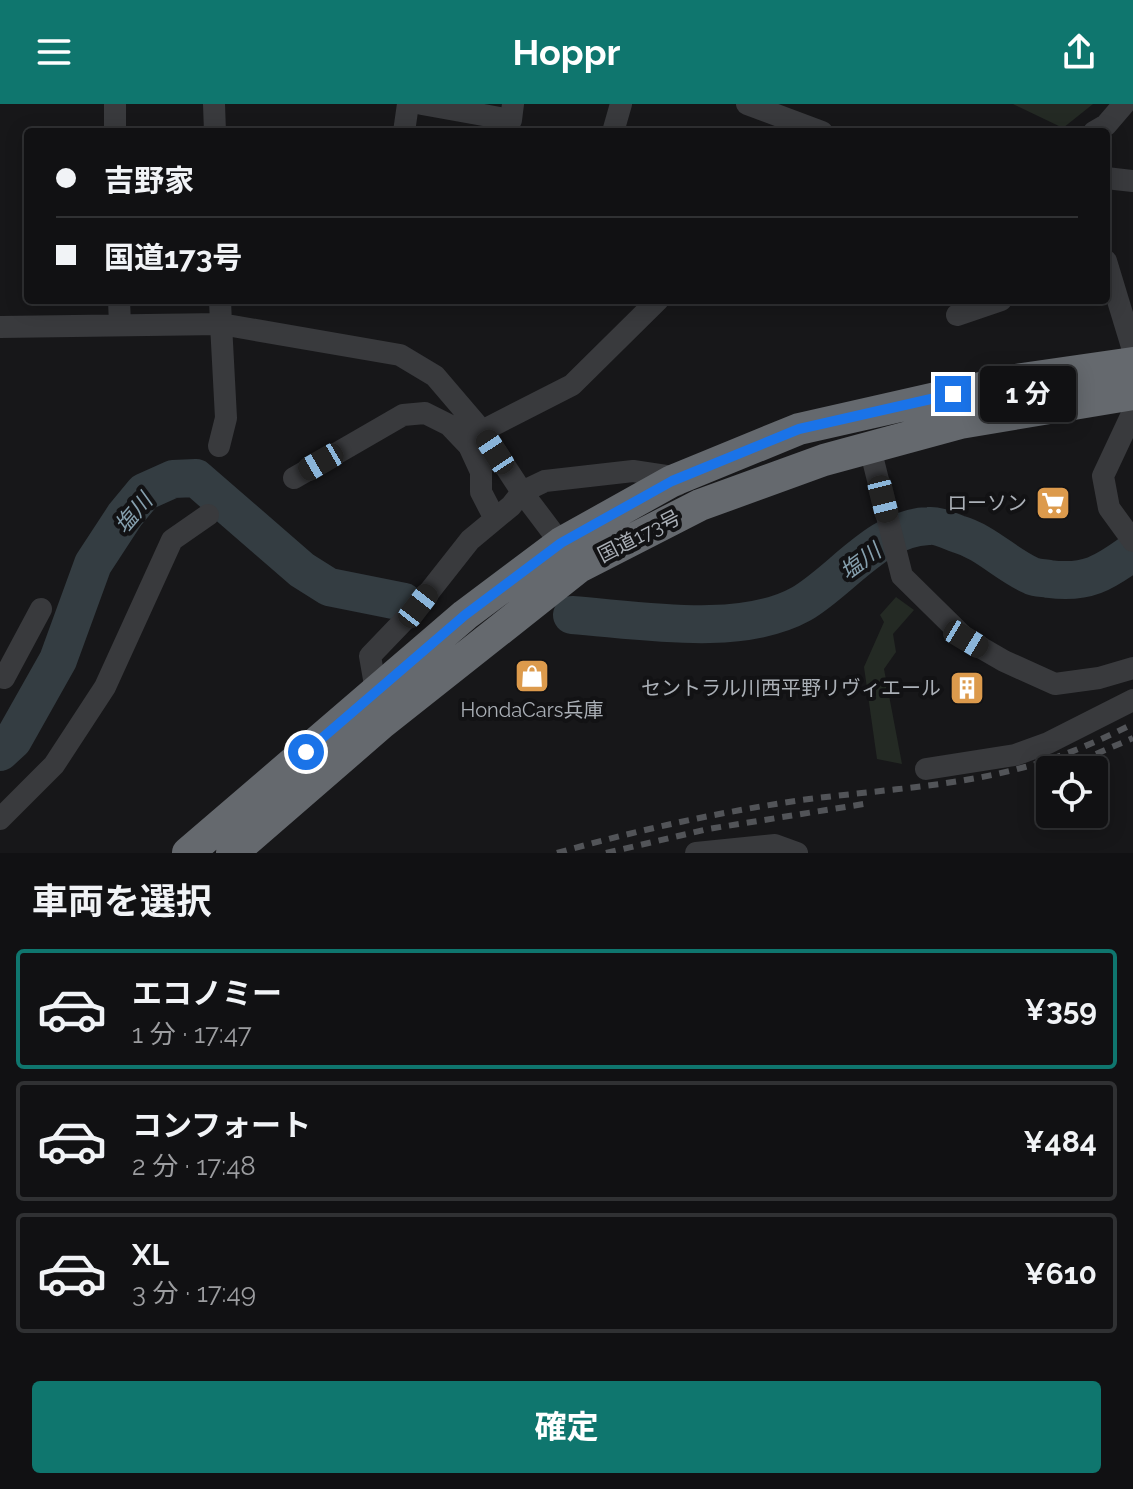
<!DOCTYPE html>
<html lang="ja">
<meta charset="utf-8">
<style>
body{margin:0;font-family:Raleway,"Noto Sans JP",sans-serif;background:#1a1a1c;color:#f1f3f6;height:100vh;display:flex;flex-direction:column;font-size:30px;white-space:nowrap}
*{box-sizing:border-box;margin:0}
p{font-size:26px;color:#9c9da0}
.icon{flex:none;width:44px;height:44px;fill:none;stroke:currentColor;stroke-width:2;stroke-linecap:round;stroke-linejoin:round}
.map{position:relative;height:749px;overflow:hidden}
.drawer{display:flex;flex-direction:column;background:#111113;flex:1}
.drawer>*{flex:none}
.top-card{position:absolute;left:24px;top:24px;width:1086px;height:176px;border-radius:8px;box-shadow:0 4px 20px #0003,0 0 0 2px #303133;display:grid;align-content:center;height:176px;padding:0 32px;background:#111113}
.controls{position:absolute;left:1036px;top:652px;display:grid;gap:16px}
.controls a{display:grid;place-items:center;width:72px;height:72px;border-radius:8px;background:#111113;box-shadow:0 4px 20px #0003,0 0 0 2px #303133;font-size:40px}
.end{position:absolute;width:36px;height:36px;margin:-18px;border:10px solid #1a73e8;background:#fff;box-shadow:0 0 0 4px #fff}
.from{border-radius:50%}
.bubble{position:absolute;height:56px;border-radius:8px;background:#111113;box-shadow:0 4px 20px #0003,0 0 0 2px #303133;font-size:26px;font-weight:700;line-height:56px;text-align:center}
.car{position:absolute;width:24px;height:48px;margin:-24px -12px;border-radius:10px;box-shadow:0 0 6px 2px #0007;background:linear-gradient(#222 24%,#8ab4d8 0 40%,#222 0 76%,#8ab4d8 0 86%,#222 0)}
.top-card b{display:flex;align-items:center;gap:28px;height:76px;font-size:30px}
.top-card b+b{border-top:2px solid #303133}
.top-card i{width:20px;height:20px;background:#f1f3f6}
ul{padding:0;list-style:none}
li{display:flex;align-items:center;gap:24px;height:120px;margin:0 16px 12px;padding:0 16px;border:4px solid #303133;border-radius:8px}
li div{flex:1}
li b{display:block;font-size:30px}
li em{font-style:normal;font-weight:700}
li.active{border-color:#0f766e}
li>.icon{width:72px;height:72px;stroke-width:1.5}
h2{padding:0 32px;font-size:36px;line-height:96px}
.primary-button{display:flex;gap:16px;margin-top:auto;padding:16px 32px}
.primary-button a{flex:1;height:92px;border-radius:8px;background:#0f766e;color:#fff;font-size:32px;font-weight:700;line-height:92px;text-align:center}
header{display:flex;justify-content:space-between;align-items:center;height:104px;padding:0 32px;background:#0f766e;color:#fff;font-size:36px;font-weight:700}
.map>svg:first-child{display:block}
.green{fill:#242a24}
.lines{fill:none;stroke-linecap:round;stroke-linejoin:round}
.river{stroke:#343d42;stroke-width:38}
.minor{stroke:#393a3d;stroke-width:22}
.highway{stroke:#65696e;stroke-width:32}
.rail{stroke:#525458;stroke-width:6;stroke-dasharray:10 8;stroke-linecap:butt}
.route{stroke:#1a73e8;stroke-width:10}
.labels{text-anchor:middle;stroke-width:8;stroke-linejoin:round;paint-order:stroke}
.poi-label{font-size:20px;fill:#abb0b7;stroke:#121214;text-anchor:end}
.street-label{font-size:20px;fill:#abb0b7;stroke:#121214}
.water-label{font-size:22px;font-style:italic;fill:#86a0ae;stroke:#121214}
</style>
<header><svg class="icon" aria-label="menu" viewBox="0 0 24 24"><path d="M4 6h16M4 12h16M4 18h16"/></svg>Hoppr<svg class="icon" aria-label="share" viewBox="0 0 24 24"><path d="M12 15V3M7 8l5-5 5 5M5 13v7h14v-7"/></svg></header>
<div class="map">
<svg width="1133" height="749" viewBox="0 0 1133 749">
<rect width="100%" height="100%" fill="#171719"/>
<!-- green -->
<path class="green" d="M1013,0H1093L1063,24Z
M896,493L914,506L893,530L896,548L884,565L902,660L877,655L864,563L884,518L880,511Z"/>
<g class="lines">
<!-- river -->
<path class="river" d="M572,511C640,516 740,534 801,500C841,477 878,423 929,422C938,421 949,427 958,430C986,438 1005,460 1032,472C1037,474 1044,474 1049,475C1087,480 1104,469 1133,448
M0,648L13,636L58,556L93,460L125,411L144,388L173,375L196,374L302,466L329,483L404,498"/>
<!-- minor -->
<path class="minor" d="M115,0V28
M214,0L215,28
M422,0L511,16L513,0
M747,0L822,28
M404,28L408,0
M613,28L621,0
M1094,28L1106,21L1124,0
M1106,74L1133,77
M1106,157L1133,246
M119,196L120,221
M220,196L221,220L400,251L435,272L482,327L522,388L568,449
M957,211L1001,196
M0,223L221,220L226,314L219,342
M1133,308L1103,372L1109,404L1133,437
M482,327L572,281L658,196
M870,344L902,472L966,535L1004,557L1055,580L1099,574L1133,564
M294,374L403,311L425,309L449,321L469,342L481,368V388L495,415
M4,574L41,505
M378,598L370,552L418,502L470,436L511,402L522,388L545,377L633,367L666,372L677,381
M926,665L1015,651L1048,639L1133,596
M0,715L54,661L105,583L172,436L208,411
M696,749L775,741L797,749"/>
<!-- highway -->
<path class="highway" d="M188,749L465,511L561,439L672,377L799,325L1015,276L1133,259
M232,749L382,619L579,463L700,401L824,356L960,319L1133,290"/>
<!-- rail -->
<path class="rail" d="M1096,650L1133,634
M557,749C638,726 719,708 802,696C876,686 953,683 1025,663C1063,653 1098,637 1133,620
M606,749L708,725L870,699"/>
</g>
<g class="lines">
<!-- route -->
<path class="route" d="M306,648L465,511L561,439L672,377L799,325L953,290"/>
</g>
<!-- icons -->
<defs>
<g id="supermarket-square" transform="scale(1.8)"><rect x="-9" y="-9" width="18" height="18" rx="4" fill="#dc9a4c" stroke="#121214"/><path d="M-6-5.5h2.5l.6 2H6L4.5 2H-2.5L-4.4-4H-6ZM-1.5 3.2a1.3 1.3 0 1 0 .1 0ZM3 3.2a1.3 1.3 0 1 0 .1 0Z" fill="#fff"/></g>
<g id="shop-square" transform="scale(1.8)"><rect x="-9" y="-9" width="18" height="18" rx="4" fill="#dc9a4c" stroke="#121214"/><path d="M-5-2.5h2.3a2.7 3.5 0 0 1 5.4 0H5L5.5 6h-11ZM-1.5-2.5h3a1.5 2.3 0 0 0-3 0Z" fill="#fff"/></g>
<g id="building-square" transform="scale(1.8)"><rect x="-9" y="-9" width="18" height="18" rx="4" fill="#dc9a4c" stroke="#121214"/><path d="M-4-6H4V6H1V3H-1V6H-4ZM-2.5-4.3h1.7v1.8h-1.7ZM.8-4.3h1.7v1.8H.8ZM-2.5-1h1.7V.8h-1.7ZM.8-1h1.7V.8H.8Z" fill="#fff"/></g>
</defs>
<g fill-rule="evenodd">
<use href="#supermarket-square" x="1053" y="399"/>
<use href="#shop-square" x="532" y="572"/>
<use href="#building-square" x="967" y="584"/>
</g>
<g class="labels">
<!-- poi labels -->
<g class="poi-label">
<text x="1027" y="406">ローソン</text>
<text x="941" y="591">セントラル川西平野リヴィエール</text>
<text x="532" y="613" text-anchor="middle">HondaCars兵庫</text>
</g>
<!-- street labels -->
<g class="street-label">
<text transform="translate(639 432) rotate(-27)" y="7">国道173号</text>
</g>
<!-- water labels -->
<g class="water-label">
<text transform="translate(133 409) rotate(-50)" y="8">塩川</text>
<text transform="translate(860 457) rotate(-36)" y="8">塩川</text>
</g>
</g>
</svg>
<div class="controls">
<a><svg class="icon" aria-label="locate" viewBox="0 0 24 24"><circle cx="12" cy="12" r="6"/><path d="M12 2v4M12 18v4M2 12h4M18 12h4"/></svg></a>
</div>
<i class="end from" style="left:306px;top:648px"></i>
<i class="end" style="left:953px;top:290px"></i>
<div class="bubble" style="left:980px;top:262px;width:96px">1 分</div>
<i class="car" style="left:495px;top:348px;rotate:327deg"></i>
<i class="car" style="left:321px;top:358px;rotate:240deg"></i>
<i class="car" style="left:883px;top:395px;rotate:166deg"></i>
<i class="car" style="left:418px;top:502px;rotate:38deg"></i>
<i class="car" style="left:966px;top:535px;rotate:121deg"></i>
<div class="top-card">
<b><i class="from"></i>吉野家</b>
<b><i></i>国道173号</b>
</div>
</div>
<section class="drawer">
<h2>車両を選択</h2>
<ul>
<li class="active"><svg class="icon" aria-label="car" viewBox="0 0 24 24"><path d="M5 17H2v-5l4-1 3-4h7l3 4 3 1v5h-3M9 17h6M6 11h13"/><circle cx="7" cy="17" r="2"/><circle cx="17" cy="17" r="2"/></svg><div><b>エコノミー</b><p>1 分 · 17:47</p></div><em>¥359</em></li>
<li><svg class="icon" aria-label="car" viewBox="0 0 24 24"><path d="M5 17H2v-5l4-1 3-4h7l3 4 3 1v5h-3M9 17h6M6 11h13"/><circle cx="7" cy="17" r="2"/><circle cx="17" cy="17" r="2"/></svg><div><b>コンフォート</b><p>2 分 · 17:48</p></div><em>¥484</em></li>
<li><svg class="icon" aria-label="car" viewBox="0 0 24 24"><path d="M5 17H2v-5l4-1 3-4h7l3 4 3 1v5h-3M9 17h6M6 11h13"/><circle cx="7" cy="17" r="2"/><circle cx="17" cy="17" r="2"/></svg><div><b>XL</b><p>3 分 · 17:49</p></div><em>¥610</em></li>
</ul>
<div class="primary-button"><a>確定</a></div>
</section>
